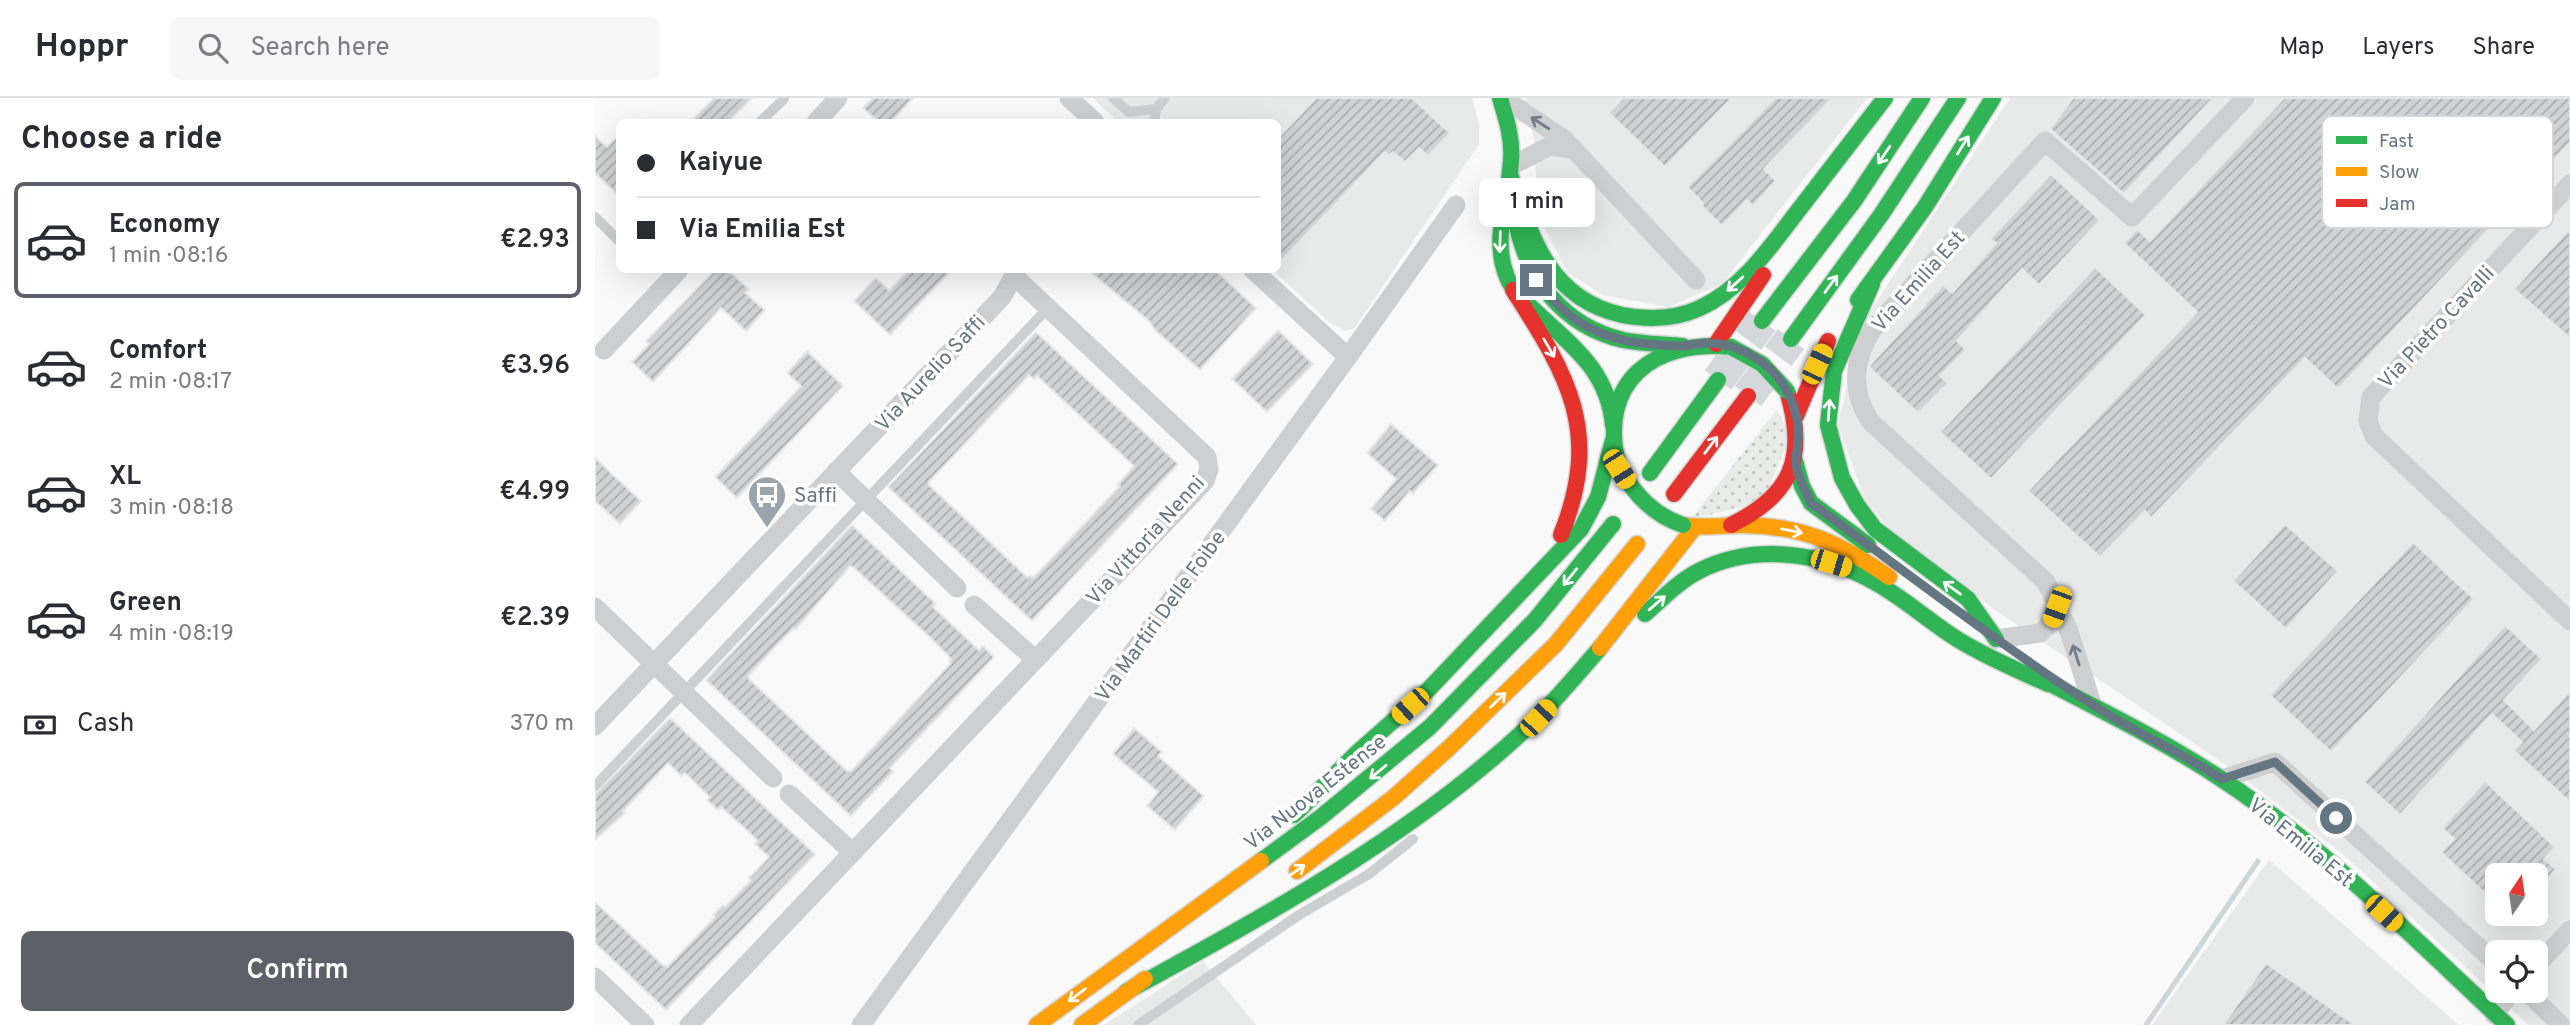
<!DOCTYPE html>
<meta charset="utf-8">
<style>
body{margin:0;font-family:Overpass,sans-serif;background:#f7f7f7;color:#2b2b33;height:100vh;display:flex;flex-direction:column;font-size:26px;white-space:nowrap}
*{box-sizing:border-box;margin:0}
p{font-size:23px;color:#7c7c81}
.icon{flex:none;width:38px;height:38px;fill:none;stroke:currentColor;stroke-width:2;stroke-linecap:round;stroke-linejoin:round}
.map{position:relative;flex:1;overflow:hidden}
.details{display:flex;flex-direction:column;background:#fff;width:595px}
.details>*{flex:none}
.guide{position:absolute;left:21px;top:21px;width:665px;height:154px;border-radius:10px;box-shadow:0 7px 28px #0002;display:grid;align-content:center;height:154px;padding:0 21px;background:#fff}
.needle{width:46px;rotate:13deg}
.fabs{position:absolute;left:1890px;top:765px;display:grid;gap:14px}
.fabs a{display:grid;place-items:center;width:63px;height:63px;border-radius:10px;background:#fff;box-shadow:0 7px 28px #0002;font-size:35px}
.end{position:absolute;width:32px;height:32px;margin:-16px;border:9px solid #657683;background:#fff;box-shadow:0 0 0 4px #fff}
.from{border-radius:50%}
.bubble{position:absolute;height:49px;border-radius:10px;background:#fff;box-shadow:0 7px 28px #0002;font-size:23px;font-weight:600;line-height:49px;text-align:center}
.car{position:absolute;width:21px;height:42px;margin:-21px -10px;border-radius:9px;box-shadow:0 0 5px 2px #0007;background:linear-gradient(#f5c518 24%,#345 0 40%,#f5c518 0 76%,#345 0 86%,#f5c518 0)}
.guide b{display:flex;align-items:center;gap:24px;height:66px;font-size:26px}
.guide b+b{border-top:2px solid #e1e1e2}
.guide i{width:18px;height:18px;background:#2b2b33}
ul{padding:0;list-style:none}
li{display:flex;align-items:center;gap:21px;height:116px;margin:0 14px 10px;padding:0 7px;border:4px solid transparent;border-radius:10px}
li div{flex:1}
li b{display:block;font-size:26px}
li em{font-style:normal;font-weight:600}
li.current{border-color:#5c6169}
li>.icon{width:63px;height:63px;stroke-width:1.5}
h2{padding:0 21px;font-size:32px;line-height:84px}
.pay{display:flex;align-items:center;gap:18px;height:77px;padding:0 21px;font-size:26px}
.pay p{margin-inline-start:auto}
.button{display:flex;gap:14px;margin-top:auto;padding:14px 21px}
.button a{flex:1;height:80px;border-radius:10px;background:#5c6169;color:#fff;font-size:28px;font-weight:600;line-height:80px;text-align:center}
header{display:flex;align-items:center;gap:42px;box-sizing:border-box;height:98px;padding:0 35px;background:#fff;border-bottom:2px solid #e1e1e2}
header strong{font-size:33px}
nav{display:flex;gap:38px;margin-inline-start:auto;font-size:24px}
.search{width:490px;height:63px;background:#f7f7f7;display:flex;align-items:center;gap:18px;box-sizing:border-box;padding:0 24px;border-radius:10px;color:#7c7c81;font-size:26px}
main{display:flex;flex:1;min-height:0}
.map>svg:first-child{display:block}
.built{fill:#e8e9e9;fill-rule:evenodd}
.grass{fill:url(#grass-dots)}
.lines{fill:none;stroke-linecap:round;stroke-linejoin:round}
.stream{stroke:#ced6d9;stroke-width:5}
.building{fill:url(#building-hatch);stroke:#e8e8e8;stroke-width:2;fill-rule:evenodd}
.highway-tunnel{stroke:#d4d8dc;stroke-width:33;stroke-dasharray:33 17;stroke-linecap:butt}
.fast-casing{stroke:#d5d6d7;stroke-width:19}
.slow-casing{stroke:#d5d6d7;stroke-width:19}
.jam-casing{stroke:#d5d6d7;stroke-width:19}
.lane{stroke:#cecfd0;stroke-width:10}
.street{stroke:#cecfd0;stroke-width:19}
.fast{stroke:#30b455;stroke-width:16}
.slow{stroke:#ff9f0a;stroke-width:16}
.jam{stroke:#e5322d;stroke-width:16}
.fast-bridge-casing{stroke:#d5d6d7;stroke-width:19;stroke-linecap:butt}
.fast-bridge{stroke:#30b455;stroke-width:16}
.oneway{stroke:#707f8b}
.oneway2{stroke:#fff}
.route{stroke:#657683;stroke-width:9}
.labels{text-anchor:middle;stroke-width:7;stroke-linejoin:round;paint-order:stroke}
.street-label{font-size:21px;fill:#657683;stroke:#fff}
.poi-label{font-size:21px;fill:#657683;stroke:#fff;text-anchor:start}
.key{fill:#fff;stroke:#d1d6da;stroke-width:2}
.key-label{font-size:19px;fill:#657683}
</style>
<header>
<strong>Hoppr</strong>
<div class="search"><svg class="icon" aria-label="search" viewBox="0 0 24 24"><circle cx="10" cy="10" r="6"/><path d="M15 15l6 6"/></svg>Search here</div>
<nav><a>Map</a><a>Layers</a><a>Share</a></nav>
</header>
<main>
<section class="details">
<h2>Choose a ride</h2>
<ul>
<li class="current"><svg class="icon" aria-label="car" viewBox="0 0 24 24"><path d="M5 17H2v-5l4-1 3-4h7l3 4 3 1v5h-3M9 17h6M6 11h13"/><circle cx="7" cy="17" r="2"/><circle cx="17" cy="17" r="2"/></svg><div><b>Economy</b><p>1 min · 08:16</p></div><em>€2.93</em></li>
<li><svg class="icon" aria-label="car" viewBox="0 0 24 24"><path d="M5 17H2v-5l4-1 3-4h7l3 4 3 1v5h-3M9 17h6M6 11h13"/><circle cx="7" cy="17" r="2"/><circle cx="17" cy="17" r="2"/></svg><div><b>Comfort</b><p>2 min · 08:17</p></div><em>€3.96</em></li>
<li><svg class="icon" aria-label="car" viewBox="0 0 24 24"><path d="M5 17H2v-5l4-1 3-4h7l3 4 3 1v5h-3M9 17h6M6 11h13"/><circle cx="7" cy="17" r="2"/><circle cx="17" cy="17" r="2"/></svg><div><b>XL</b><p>3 min · 08:18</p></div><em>€4.99</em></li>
<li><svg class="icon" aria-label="car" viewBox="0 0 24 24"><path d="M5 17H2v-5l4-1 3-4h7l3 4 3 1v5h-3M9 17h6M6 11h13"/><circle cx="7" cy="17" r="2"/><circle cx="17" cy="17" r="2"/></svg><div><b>Green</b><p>4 min · 08:19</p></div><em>€2.39</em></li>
</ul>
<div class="pay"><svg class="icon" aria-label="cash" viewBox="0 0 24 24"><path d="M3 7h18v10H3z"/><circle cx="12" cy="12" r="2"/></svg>Cash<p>370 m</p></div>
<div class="button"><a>Confirm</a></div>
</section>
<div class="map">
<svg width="1975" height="927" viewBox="0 0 1975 927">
<defs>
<pattern id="grass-dots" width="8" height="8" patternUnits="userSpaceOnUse" patternTransform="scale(1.75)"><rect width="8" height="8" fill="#e8ebe6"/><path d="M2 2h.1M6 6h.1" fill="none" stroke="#c0c3c0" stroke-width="1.8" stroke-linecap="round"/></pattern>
<pattern id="building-hatch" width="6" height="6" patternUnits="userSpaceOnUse" patternTransform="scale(1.75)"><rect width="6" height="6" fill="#d0d2d3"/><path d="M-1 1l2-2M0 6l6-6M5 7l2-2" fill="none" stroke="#acafb1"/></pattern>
</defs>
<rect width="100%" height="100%" fill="#f9f9f9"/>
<!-- built -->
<path class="built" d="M498,0H877L884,25V46L759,231L751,233L736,226L678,172H682V24H523Z
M930,0H1272L1127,186L1073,209L1007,197L972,174L944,118L938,37Z
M1415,0H1975V927H1933L1750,758L1634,669L1403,514L1301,439L1270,402L1243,327L1266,227ZM1902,777H1941V816H1902ZM1902,854H1941V892H1902Z
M1674,762L1864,927H1557Z
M608,863L661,927H509Z"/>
<!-- grass -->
<path class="grass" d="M1182,311L1190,328L1194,341L1168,404L1096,421Z"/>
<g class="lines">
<!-- stream -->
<path class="stream" d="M1551,927L1663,763"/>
</g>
<!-- building -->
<path class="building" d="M119,0H157L133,24H95Z
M278,0H318L296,24H284L268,10Z
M721,0H817L855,35L833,58L824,50L810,64L798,54L794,57L790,54L682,167V41Z
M1028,0H1137L1070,69L1014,15Z
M1180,0H1237L1169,71L1181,83L1158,108L1152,102L1127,128L1106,107L1108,105L1092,89Z
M1478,0H1618L1529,96L1455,31Z
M1689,0H1975V45L1743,291L1710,260L1556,420L1550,413L1505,459L1433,393L1602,214L1529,145L1542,131L1555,143Z
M24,37V98L0,75V38L12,49Z
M1456,76L1505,122L1444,187L1427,171L1409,190L1362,243L1371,252L1345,278L1353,285L1323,315L1275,270V267L1348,187L1357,195L1401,145L1395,141Z
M1975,130V240L1919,191Z
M1500,169L1551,217L1396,381L1345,334Z
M120,172H133L154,191L150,195L170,212L151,233L126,210L58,284L37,264L54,246L51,243Z
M314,172H357L295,237L259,203L281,180L294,192Z
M493,172H620L661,210L605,272L560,232L554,223Z
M683,232L718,266L672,314L637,281Z
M441,234L583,366L437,523L293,389ZM434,277L439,281L442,278L539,368L523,386L525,388L438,480L435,477L433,480L334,387V384Z
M212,253L248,288L142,400L120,379L206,288L192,275Z
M796,326L843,367L818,396L815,393L790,423L776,411L801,381L772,355Z
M0,360L46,403L25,426L0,403Z
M1690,426L1743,473L1691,531L1638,483Z
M257,427L341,506L338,509L384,552L388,548L399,559L295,670L298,674L256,718L111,582ZM255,468L258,469L338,542L356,561L354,563L356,565L256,673H252L154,581L153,578L184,545L199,530L201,531Z
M1818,444L1879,501L1736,654L1675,597Z
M1910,527L1947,561L1909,602L1939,632L1975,593V704L1919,653L1927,644L1897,616L1805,717L1769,684Z
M75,620L220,756L71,912L0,845V804L69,868L70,867L72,869L120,819L118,817L128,807L130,809L156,782L154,780L174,759L160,746L163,743L156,736L126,709L123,712L112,702L115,699L90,675L86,678L73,665L28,713L30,715L0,742V696Z
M539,630L567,654L563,658L609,698L580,732L552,708L563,694L518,656Z
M1890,683L1960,749L1949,761L1961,771L1941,794V777H1902V807L1846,754L1859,741L1847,730Z
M1671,865L1760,927H1628Z"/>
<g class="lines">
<!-- highway-tunnel -->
<path class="highway-tunnel" d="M1123,282L1167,223
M1153,298L1196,241"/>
<!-- fast casing -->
<g class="fast-casing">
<path id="fast" d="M905,0C911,20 918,41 916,63C914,102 896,140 912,179C917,192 928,202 939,212C976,247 1013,272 1018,327
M915,76C936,139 954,201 1027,217C1053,222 1081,221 1105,210C1149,190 1177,146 1206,109C1234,73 1262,36 1290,0
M921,123C932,181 968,228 1028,242C1048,246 1068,246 1088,248
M1277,186L1239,273L1233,327L1247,380L1262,407L1280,431L1373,501L1401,541
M1263,202L1330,109L1398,0
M1167,223L1259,103L1327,0
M1196,241L1286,117L1363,0
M1200,363L1207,388L1216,405L1273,447
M1023,365C1003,284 1059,241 1136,249
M1055,375L1123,282
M1050,516C1067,501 1084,483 1104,473C1161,444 1230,455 1283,486C1311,502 1335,524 1362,541C1391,559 1422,572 1453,586
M1433,574C1497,608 1564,640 1625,680C1730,749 1820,842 1912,927
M699,717L764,653L832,593L986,431L1003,399L1018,342
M666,763L726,719L835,629L940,522L1018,426
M531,894C671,817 816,739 934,628C959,604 982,577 1005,550"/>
</g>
<!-- slow casing -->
<g class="slow-casing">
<path id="slow" d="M1088,427C1108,431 1128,427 1148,427C1209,428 1245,445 1294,479
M1005,550L1099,430
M702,773L798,700L854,650L961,546L1042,446
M442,927L666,763
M487,927L550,881"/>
</g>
<!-- jam casing -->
<g class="jam-casing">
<path id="jam" d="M918,192C974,279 1007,334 966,437
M1121,246L1168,177
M1201,318L1233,243
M1079,396L1153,298
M1136,427C1196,397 1212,361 1193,296"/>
</g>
<!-- lane -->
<path class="lane" d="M518,0L534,14L561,11
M165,24L189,1
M559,24L561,11L570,0
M0,119L24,143
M0,688L453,210
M543,927L704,817L774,776L818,741"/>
<!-- street -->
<path class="street" d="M474,0L500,24
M908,0L969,41L1101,182
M221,24L243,0
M916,68L955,48L979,52
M1975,86L1776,299L1773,323L1779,338L1975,523
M658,172L753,259
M9,252L84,172
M241,373L362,490
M379,507L440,561
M0,509L178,680
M1401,541L1445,535L1456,525L1462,509
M1497,606L1474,533L1451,484L1276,324C1255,294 1258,261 1278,231L1450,43L1537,119L1650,0
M0,628L407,199L422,172
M1627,681L1680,664L1902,866
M194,696L257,754
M1941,868L1975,832
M0,879L50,927
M1930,892L1966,927
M1899,917L1918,892
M94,927L610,383L614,371L612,359L419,178
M266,927L753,259L861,107"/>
<!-- fast -->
<use href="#fast" class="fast"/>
<!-- slow -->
<use href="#slow" class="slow"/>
<!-- jam -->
<use href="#jam" class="jam"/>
<!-- fast-bridge casing -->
<g class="fast-bridge-casing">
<path id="fast-bridge" d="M1136,249L1167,266L1192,293
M1024,371C1041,397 1058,417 1088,427"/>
</g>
<!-- fast-bridge -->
<use href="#fast-bridge" class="fast-bridge"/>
</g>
<!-- one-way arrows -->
<defs><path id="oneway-shaft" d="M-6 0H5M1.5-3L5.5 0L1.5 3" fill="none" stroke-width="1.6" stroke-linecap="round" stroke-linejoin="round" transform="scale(1.75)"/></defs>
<g class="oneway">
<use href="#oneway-shaft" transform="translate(945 25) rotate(-147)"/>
<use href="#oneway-shaft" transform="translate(1481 557) rotate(-108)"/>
</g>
<g class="oneway2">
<use href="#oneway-shaft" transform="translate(1368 47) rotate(-58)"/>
<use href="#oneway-shaft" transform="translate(1289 57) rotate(124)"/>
<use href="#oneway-shaft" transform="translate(905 144) rotate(92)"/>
<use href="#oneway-shaft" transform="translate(1140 186) rotate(138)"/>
<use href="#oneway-shaft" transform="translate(1236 186) rotate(-54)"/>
<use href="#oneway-shaft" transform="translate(954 250) rotate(60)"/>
<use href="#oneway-shaft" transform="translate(1234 312) rotate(-86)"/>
<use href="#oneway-shaft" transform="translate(1116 347) rotate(-53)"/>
<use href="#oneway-shaft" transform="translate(1197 433) rotate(11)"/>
<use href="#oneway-shaft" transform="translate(975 479) rotate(129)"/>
<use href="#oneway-shaft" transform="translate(1357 490) rotate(-144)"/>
<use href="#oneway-shaft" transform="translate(1062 505) rotate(-41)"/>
<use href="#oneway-shaft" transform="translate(903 602) rotate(-44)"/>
<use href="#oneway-shaft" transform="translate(783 674) rotate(140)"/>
<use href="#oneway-shaft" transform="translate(701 773) rotate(-35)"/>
<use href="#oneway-shaft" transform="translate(482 897) rotate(143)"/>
</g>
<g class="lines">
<!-- route -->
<path class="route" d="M941,182C958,203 975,222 1001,233C1026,245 1058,247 1085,248C1094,248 1103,245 1112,245C1144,245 1177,265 1192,293C1200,308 1205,327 1203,344C1203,351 1200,359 1201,366C1203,380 1210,393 1216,405C1310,473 1401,544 1498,607C1539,634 1585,654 1627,681L1680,664L1741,720"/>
</g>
<!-- icons -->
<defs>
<g id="bus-pin" transform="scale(2.0125)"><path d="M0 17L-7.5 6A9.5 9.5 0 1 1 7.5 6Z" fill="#99a4ac" stroke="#fff"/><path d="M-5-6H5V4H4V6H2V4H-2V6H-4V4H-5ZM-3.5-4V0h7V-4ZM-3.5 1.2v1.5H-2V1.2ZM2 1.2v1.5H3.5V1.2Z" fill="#fff"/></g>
</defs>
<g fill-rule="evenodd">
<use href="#bus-pin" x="172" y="397"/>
</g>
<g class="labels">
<!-- street labels -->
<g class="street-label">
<text transform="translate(1323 183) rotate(-48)" y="7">Via Emilia Est</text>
<text transform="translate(1841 229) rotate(-47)" y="7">Via Pietro Cavalli</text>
<text transform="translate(335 275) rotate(-47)" y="7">Via Aurelio Saffi</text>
<text transform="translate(550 442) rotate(-48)" y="7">Via Vittoria Nenni</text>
<text transform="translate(565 518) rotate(-54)" y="7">Via Martiri Delle Foibe</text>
<text transform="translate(720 694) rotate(-38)" y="7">Via Nuova Estense</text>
<text transform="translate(1706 744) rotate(39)" y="7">Via Emilia Est</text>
</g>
<!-- poi labels -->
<g class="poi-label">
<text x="199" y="404">Saffi</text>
</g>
</g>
<!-- legend -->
<rect x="1727" y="18" width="231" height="112" rx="10" class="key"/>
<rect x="1741" y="38" width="31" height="8" fill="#30b455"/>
<rect x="1741" y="69" width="31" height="9" fill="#ff9f0a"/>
<rect x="1741" y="101" width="31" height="8" fill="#e5322d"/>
<g class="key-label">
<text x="1784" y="49">Fast</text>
<text x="1784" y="80">Slow</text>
<text x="1784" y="112">Jam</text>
</g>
</svg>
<div class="fabs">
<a><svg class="needle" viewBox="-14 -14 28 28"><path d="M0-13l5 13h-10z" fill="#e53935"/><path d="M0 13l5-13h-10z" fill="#7c7c81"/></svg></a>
<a><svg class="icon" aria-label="locate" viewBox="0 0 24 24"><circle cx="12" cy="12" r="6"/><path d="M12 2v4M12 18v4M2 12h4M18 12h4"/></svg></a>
</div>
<i class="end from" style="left:1741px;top:720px"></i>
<i class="end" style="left:941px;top:182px"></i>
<div class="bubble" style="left:884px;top:80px;width:116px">1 min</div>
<i class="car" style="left:1222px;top:266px;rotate:25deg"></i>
<i class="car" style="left:1024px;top:371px;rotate:148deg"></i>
<i class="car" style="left:1236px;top:465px;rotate:107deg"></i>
<i class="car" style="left:1462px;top:509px;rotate:200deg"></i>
<i class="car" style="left:815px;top:608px;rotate:228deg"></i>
<i class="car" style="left:943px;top:620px;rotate:43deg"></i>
<i class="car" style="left:1789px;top:815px;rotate:133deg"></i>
<div class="guide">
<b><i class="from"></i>Kaiyue</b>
<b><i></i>Via Emilia Est</b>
</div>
</div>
</main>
